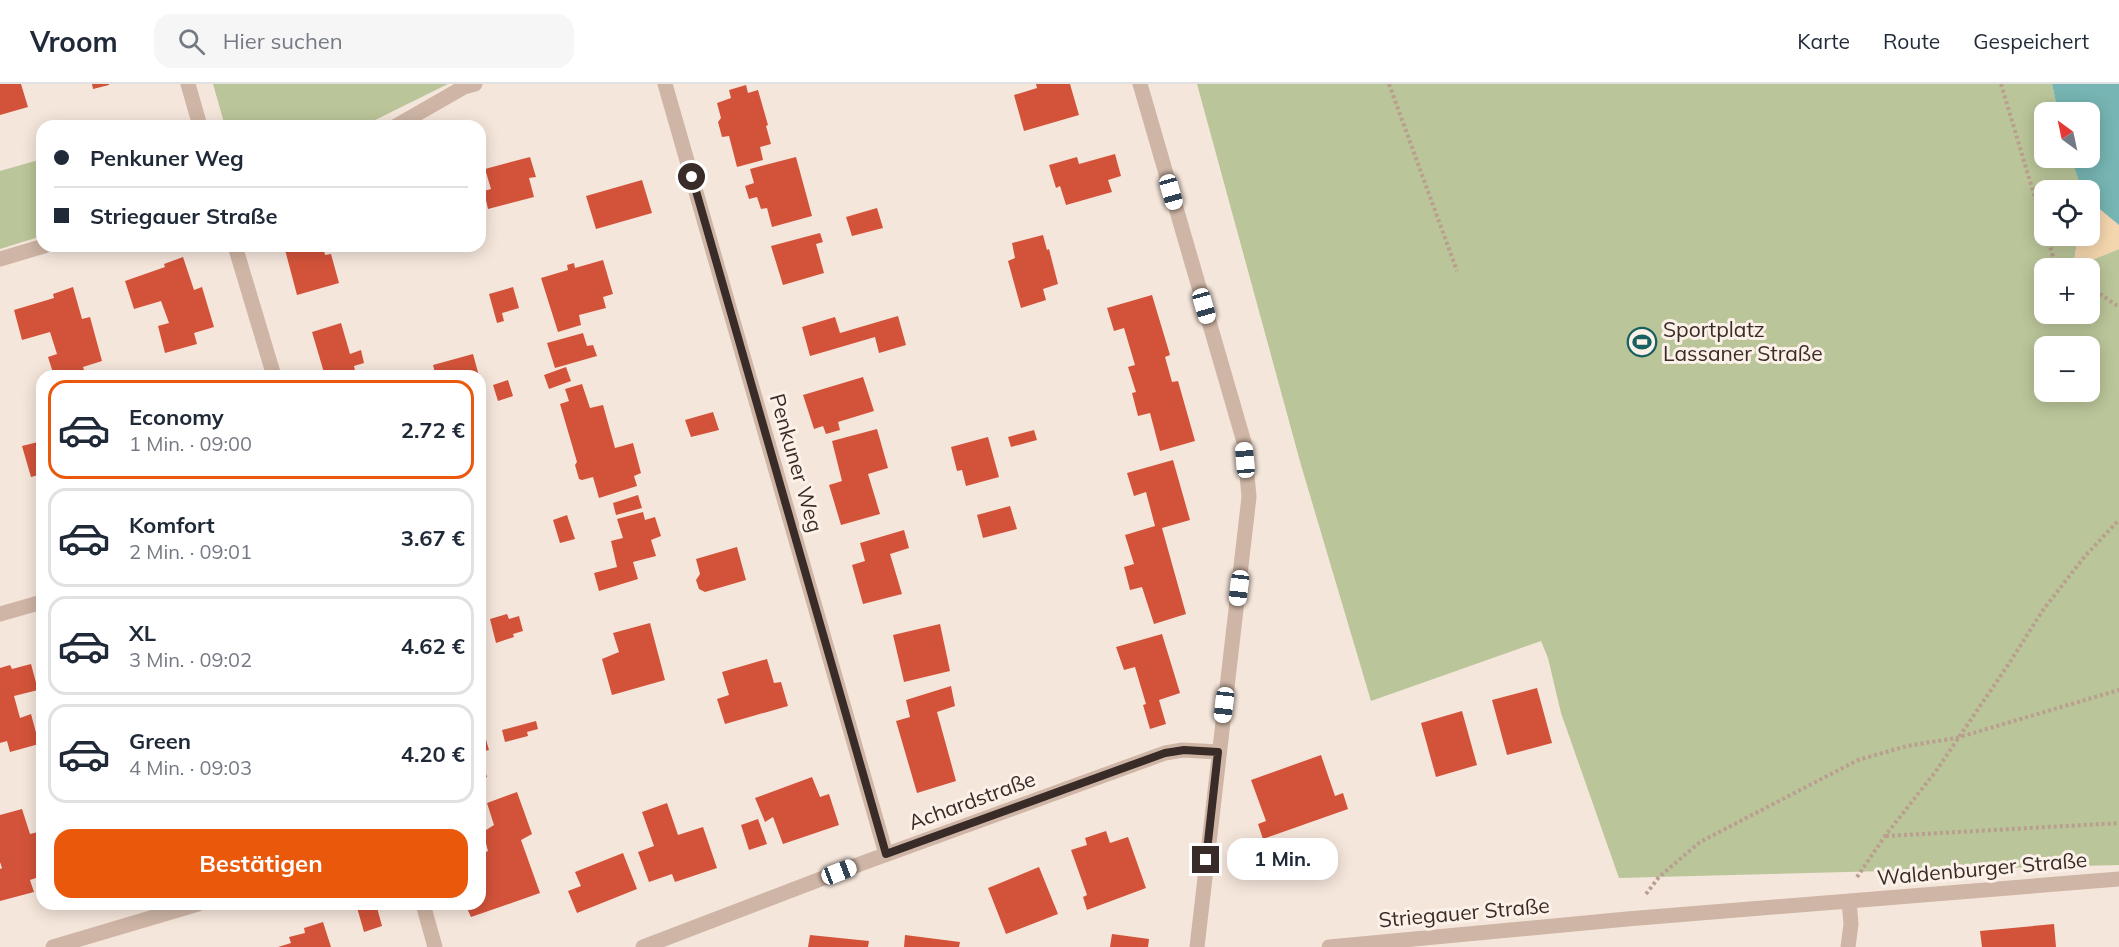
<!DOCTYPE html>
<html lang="de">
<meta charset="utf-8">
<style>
body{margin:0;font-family:Mulish,sans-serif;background:#f6f6f7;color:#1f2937;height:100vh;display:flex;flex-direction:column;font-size:22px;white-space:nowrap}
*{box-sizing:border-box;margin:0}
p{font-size:20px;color:#747a83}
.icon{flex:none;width:33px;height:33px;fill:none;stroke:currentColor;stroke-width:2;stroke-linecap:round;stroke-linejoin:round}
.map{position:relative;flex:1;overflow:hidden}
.details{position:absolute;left:36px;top:286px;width:450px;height:540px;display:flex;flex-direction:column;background:#fff;border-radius:18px;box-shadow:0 3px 15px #0003}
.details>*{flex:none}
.banner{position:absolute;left:36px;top:36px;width:450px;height:132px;border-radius:18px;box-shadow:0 3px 15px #0003;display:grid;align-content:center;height:132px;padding:0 18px;background:#fff}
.needle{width:39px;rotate:327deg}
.buttons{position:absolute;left:2034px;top:18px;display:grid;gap:12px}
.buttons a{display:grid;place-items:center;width:66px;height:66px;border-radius:12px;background:#fff;box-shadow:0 3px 15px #0003;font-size:30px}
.end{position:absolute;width:27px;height:27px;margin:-14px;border:8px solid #392b27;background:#fff;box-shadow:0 0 0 3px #fff}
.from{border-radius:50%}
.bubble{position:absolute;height:42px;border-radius:18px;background:#fff;box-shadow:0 3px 15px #0003;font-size:20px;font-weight:700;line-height:42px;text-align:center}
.car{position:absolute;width:18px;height:36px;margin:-18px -9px;border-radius:8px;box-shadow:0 0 4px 2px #0007;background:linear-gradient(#fff 24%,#345 0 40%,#fff 0 76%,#345 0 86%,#fff 0)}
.banner b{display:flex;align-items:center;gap:21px;height:57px;font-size:22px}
.banner b+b{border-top:2px solid #e0e1e3}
.banner i{width:15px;height:15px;background:#1f2937}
ul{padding:10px 0 0;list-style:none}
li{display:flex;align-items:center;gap:18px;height:99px;margin:0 12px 9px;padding:0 6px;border:3px solid #e0e1e3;border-radius:18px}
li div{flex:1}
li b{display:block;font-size:22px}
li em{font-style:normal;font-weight:700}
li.on{border-color:#ea580c}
li>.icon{width:54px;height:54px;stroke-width:1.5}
.button{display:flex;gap:12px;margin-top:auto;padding:12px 18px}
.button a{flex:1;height:69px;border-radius:18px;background:#ea580c;color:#fff;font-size:24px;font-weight:700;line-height:69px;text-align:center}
header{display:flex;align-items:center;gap:36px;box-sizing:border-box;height:84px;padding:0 30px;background:#fff;border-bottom:2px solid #e0e1e3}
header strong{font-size:28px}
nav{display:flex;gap:33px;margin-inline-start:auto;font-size:21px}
.search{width:420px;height:54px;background:#f6f6f7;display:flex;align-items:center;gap:15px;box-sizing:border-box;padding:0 21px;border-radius:18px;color:#747a83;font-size:22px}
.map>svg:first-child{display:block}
.green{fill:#bac599;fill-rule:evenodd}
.sand{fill:#f4d6ae}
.water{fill:#76b5b3}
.building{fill:#d3533a}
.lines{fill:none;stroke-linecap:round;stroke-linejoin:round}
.path{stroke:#ba9e8f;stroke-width:4;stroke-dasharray:3 3;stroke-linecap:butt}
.street{stroke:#ceb5a5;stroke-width:15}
.route{stroke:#392b27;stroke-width:8}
.labels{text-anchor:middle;stroke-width:6;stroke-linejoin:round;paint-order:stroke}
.poi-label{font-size:21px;fill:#392b27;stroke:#fcf1e8;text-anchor:start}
.street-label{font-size:21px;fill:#392b27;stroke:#fcf1e8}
</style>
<header>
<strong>Vroom</strong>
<div class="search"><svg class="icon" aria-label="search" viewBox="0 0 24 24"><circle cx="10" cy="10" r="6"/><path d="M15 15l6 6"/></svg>Hier suchen</div>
<nav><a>Karte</a><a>Route</a><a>Gespeichert</a></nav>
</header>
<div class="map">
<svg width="2119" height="863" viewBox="0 0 2119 863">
<rect width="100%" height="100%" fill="#f5e6db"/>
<!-- green -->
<path class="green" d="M213,0H448L363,42H225Z
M1197,0H2052L2058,28H2044V74H2071L2082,106H2044V152H2078L2073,183L2119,165V781L1619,794L1561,629L1548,574L1541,557L1371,617L1301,381ZM2044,184H2090V230H2044ZM2044,262H2090V308H2044Z
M42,75V152L0,165V87Z"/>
<!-- sand -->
<path class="sand" d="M2090,117L2119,141V165L2073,184L2078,152H2090Z"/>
<!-- water -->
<path class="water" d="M2052,0H2119V141L2090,117V106H2082L2071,74H2090V28H2058Z"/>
<!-- building -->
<path class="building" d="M0,0H21L28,23L0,31Z
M92,0H109V1L93,5Z
M1036,0H1070L1079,31L1024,47L1014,11L1037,4Z
M746,1L748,9L758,6L768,41L766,42L771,60L760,63L763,76L737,83L729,52L722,53L718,38L721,34L717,19L731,14L729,6Z
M1115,70L1121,92L1108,96L1112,108L1066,121L1060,102L1056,104L1049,81L1077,73L1079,80Z
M530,73L536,93L529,94L534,113L488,125L484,107L491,105L485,85Z
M796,73L812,132L772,143L767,124L761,125L757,113L749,115L745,102L754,99L750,85Z
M642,96L652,129L596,145L586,112Z
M877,124L883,144L852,152L846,133Z
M820,149L823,158L816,160L824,189L783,201L771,162Z
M1043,151L1047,166L1049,165L1058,200L1043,205L1046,216L1021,224L1008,177L1015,174L1012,159Z
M284,162H323L325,171L331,170L339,199L297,211Z
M183,173L194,206L202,203L214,243L194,249L197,260L165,269L158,242L169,239L161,217L134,225L125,197L165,183L164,180Z
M603,176L613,210L603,213L606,224L579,231L581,241L558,248L541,194L568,186L567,181L574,179L575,184Z
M73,203L82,235L90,233L102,277L83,283L86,292H54L48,273L57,270L50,248L22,256L14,226L54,214L53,210Z
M513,203L519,224L502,229L504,237L497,239L489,210Z
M1152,211L1170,271L1165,273L1172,298L1178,297L1195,357L1160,367L1150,329L1138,332L1132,309L1136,308L1128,283L1135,281L1124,244L1114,247L1107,224Z
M898,232L906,261L879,269L875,253L810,272L802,243L835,233L840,249Z
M341,239L350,270L361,266L364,279L354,282L356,292H325L312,248Z
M583,249L587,262L593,261L597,272L555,284L547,259Z
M473,270L479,292H436L433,281Z
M566,283L571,297L549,305L544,291Z
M863,293L874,327L838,338L840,346L826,350L823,342L814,345L803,311Z
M508,296L513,312L498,317L493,301Z
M480,297L486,314L480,316Z
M582,300L590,324L603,321L615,364L633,359L641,389L634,392L637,402L599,414L593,393L582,396L579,395L575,381L577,378L560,320L569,317L565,305Z
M713,328L719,346L691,353L685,336Z
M877,345L888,384L868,390L880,430L841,441L829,401L842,397L832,357Z
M1034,346L1037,356L1011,363L1008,353Z
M988,353L999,393L966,402L962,386L957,387L951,363Z
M42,357V390L31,393L22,362Z
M1173,376L1190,436L1162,444L1186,530L1154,540L1142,503L1130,506L1124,483L1134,480L1125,451L1155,442L1146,408L1134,412L1127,389Z
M638,411L642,424L616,431L613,419Z
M1010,422L1017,445L983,454L977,431Z
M643,428L645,436L655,433L661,452L651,456L656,472L633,478L638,495L599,507L594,489L617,483L611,457L623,454L617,435Z
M567,431L575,455L560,459L553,436Z
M904,446L909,464L890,470L902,510L863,520L852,481L865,477L860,459Z
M737,463L746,496L705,508L699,505L696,496L700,490L696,475Z
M507,530L509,535L519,532L523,547L513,550L514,553L496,559L490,535Z
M650,539L665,596L612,611L602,575L619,568L613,549Z
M940,540L950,587L904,598L893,551Z
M1162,550L1180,609L1159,616L1166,640L1150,645L1143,621L1146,620L1135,583L1124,586L1116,563Z
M767,575L774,599L781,598L788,622L725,640L717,615L729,611L722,588Z
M31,580L38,606L14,612L20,634L31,630L39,660L10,668L7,657L0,659V584L10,581L12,585Z
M951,602L955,622L937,628L956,697L917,709L896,637L910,633L906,616Z
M1537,604L1552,659L1507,671L1492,616Z
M1462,627L1477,681L1436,693L1421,639Z
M536,637L538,645L527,648L528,652L505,658L502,646Z
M485,652L489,666L480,668V653Z
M1321,671L1335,712L1343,709L1348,725L1263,755L1258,740L1266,737L1251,696Z
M480,672L487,693L480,695Z
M812,693L820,713L829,710L839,741L783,760L773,733L765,738L755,714Z
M517,708L532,750L521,756L540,809L471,833L465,820H480V771L488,767L483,748L494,741L487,719Z
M667,719L678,751L703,743L717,784L675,798L672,790L649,798L638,768L654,762L642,728Z
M22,725L30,750L38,748L42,759V792L30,796L34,808L0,817V785L2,784L0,778V731Z
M758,735L767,760L749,766L741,741Z
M1106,747L1110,759L1128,753L1146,804L1087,826L1083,813L1087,811L1071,766L1087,761L1085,754Z
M623,769L637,805L577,829L568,807L581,802L575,788Z
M1039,783L1058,830L1006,850L988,804Z
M356,820H376L382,842L364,848Z
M323,838L331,863H278L291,859L289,853L305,849L304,844Z
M2054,840L2056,863H1982L1980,847Z
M1112,850L1149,855L1148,863H1110Z
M810,851L869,857L868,863H808Z
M905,851L960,858L959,863H904Z"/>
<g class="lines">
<!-- path -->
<path class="path" d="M1389,0L1457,187
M2001,0L2044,144
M2047,152L2055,180L2062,184
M2090,203L2119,223
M1886,752L2119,739
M1857,793L1885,752L1936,687L2010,578L2043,526L2085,472L2119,436
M1646,810L1659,793L1700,758L1858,676L1907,662L1956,654L2119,606"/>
<!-- street -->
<path class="street" d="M188,0L200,42
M665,0L886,770
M1140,0L1244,358L1249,413L1197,863
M396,42L464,3L475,0
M235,162L274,292
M0,175L44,162
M0,530L42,518
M423,820L435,863
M53,863L198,820
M643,863L860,780L1165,669L1183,666L1218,668
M1329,863L1627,835L2119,795
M1848,863L1851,840L1849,817"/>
</g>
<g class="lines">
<!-- route -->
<path class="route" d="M692,93L886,770L1165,669L1184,666L1218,668L1206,776"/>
</g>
<!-- icons -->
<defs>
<g id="stadium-ring" transform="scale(1.5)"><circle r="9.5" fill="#fcf1e8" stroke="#18605f" stroke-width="1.5"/><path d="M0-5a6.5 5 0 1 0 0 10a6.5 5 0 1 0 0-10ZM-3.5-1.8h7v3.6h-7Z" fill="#18605f"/></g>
</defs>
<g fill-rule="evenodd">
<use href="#stadium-ring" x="1642" y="258"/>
</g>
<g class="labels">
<!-- poi labels -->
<g class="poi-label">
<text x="1663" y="253">Sportplatz<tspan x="1663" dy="24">Lassaner Straße</tspan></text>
</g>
<!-- street labels -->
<g class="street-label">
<text transform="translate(796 379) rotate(74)" y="7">Penkuner Weg</text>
<text transform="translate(972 717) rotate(-20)" y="7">Achardstraße</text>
<text transform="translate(1982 785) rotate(-5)" y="7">Waldenburger Straße</text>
<text transform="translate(1464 829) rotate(-5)" y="7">Striegauer Straße</text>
</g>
</g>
</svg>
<div class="buttons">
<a><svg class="needle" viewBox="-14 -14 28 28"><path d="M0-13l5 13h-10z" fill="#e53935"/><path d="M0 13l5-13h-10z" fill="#747a83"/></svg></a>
<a><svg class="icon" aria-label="locate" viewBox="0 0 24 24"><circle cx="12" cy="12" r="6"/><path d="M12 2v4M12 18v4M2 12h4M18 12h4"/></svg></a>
<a>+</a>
<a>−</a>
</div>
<i class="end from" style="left:692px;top:93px"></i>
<i class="end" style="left:1206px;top:776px"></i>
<div class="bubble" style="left:1227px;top:754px;width:111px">1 Min.</div>
<i class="car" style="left:1171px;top:108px;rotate:164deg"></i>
<i class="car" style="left:1204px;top:222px;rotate:164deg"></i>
<i class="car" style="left:1245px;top:376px;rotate:355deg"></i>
<i class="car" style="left:1239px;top:504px;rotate:187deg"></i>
<i class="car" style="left:1224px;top:621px;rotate:187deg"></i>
<i class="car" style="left:839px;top:788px;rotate:69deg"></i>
<div class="banner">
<b><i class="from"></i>Penkuner Weg</b>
<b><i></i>Striegauer Straße</b>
</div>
<section class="details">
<ul>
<li class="on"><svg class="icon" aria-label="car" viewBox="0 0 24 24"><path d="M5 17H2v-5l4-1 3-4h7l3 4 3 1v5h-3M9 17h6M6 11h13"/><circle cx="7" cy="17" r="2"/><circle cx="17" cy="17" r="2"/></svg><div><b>Economy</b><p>1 Min. · 09:00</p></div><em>2.72 €</em></li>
<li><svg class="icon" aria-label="car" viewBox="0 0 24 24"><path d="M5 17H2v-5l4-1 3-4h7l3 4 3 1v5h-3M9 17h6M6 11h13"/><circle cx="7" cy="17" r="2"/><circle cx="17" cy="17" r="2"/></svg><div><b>Komfort</b><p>2 Min. · 09:01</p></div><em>3.67 €</em></li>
<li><svg class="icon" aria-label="car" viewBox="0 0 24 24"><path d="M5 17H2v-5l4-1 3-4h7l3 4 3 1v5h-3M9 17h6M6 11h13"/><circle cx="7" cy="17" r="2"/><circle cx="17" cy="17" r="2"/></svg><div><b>XL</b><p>3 Min. · 09:02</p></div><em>4.62 €</em></li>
<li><svg class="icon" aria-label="car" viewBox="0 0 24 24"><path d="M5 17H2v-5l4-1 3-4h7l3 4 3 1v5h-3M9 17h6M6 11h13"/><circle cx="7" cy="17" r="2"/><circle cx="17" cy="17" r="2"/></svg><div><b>Green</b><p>4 Min. · 09:03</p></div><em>4.20 €</em></li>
</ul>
<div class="button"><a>Bestätigen</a></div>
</section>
</div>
